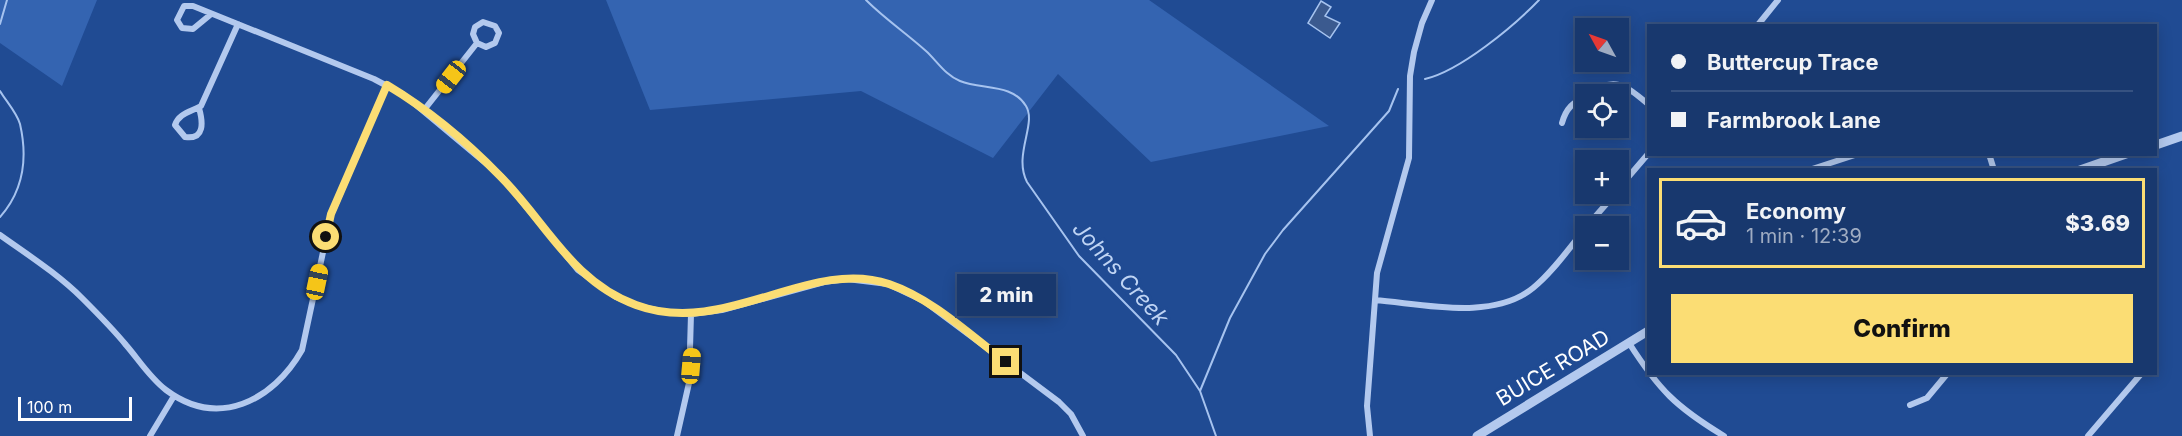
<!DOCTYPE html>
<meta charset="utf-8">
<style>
body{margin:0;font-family:Inter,sans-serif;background:#213f73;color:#f1f3f6;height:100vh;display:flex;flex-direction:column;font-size:22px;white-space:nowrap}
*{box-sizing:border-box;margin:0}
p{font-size:20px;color:#9facc2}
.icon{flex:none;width:33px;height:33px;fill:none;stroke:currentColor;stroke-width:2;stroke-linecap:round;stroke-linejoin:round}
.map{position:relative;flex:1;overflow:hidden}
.panel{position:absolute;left:1647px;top:168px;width:510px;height:207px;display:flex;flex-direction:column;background:#18386e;border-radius:0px;box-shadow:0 3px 15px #0003,0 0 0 2px #365281}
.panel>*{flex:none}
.hud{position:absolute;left:1647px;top:24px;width:510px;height:132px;border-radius:0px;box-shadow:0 3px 15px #0003,0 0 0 2px #365281;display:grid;align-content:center;height:132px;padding:0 24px;background:#18386e}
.needle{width:39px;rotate:310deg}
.controls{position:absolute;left:1575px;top:18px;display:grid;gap:12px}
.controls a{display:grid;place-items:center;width:54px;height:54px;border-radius:0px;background:#18386e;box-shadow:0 3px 15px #0003,0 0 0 2px #365281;font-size:30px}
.scale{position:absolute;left:18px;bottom:15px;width:114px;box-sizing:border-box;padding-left:6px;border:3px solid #fff;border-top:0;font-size:16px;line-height:21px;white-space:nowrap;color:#fff;-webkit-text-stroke:4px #204b93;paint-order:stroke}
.end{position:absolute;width:27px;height:27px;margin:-14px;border:8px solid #fbdd74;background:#111;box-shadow:0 0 0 3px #111}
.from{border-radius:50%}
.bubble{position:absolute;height:42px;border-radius:0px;background:#18386e;box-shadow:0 3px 15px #0003,0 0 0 2px #365281;font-size:20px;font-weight:800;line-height:42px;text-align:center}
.car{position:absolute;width:18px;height:36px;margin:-18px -9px;border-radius:8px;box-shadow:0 0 4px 2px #0007;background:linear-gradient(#f5c518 24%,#345 0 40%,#f5c518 0 76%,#345 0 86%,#f5c518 0)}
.hud b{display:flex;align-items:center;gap:21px;height:57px;font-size:22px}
.hud b+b{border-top:2px solid #365281}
.hud i{width:15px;height:15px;background:#f1f3f6}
ul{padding:10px 0 0;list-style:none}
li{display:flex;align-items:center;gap:18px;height:90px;margin:0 12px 9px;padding:0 12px;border:3px solid transparent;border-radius:0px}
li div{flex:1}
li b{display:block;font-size:22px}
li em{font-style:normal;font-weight:800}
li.active{border-color:#fbdd74}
li>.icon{width:54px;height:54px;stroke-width:1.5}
.cta{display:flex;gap:12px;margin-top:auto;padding:12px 24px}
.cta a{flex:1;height:69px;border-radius:0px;background:#fbdd74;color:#111;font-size:24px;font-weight:800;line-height:69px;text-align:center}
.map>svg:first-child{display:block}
.green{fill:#3464b1}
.water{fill:#3b5a8f;stroke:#a6c3ef;stroke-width:1.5}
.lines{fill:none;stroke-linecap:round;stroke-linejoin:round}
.stream{stroke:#a6c3ef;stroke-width:2}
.minor{stroke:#b3c9ee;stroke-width:6}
.tertiary{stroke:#b3c9ee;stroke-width:9}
.route{stroke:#fbdd74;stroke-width:8}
.labels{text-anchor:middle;stroke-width:6;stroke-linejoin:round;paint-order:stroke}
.street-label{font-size:21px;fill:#fff;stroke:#204b93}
.water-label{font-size:22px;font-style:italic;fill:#bfd4f4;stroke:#204b93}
</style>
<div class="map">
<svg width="2182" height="436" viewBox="0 0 2182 436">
<rect width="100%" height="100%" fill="#204b93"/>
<!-- green -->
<path class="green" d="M0,0H97L62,86L0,43Z
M606,0H1149L1329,126L1151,162L1058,74L993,158L861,91L650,110Z"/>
<!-- water -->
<path class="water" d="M1321,1L1331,7L1325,16L1340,23L1330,38L1308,23Z"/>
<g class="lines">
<!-- stream -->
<path class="stream" d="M866,0C885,19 906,33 926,51C937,61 945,75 960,81C982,90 1012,83 1026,106C1037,124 1013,155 1027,182L1079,256L1176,355L1200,391L1216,436
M0,24L7,0
M1425,79C1460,71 1514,26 1539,0
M0,91C6,101 17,113 20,124C28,159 24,190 0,217
M1200,391L1230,318L1265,254L1283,230L1389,111L1398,89"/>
<!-- minor -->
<path class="minor" d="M210,15L193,29L182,28L177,20L184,6H193L374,79L404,95L501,176L578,270L616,297L638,306L665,312L691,314L722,310L824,282L847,279L888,284L924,301L1059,402L1071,414L1083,436
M1757,26L1778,0
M1587,94C1615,76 1625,85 1648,104
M199,108C203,122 205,140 185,137L175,125C179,113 191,112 201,106L238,24
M424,110L477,43L473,34L475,27L483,22L495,26L499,33L495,43L486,47L477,43
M1562,123C1566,108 1573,103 1586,95
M1989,154L1994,170
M1809,170L1858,154
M1618,189L1648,154
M1587,226L1615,194
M0,235C28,255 58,274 83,299C98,314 113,329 126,345C139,360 150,378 166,390C218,429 273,401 302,350L331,215L387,85
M1375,300C1424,304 1493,321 1533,288C1553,272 1569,248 1586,228
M1629,343C1659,390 1676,407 1724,436
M1910,405L1927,398L1947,374
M150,436L174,396
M677,436L689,383L691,314
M1370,436L1367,406L1377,273L1409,158L1410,76L1414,52L1422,23L1432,0
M2088,436L2141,374"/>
<!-- tertiary -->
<path class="tertiary" d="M2156,145L2182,136
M2080,170L2126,154
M1477,436L1648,331"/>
</g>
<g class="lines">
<!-- route -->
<path class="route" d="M326,237L331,214L387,85C427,109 467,142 500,176C546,222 572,282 636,305C725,338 809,257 889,284C933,299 970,335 1006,362"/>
</g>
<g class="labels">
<!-- street labels -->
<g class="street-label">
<text transform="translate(1553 368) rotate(-31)" y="7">BUICE ROAD</text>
</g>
<!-- water labels -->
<g class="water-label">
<text transform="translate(1121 273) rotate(48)" y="8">Johns Creek</text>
</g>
</g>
</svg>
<div class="controls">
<a><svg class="needle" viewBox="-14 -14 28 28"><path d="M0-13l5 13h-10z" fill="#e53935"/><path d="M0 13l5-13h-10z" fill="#9facc2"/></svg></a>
<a><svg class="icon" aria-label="locate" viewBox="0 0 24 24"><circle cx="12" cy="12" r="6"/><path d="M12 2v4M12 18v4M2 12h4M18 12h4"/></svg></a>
<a>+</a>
<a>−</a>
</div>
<div class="scale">100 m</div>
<i class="end from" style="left:326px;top:237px"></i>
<i class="end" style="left:1006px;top:362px"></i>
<div class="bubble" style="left:957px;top:274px;width:99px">2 min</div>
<i class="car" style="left:451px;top:77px;rotate:218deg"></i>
<i class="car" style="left:317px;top:282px;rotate:12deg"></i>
<i class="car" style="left:691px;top:366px;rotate:5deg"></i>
<div class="hud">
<b><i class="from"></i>Buttercup Trace</b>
<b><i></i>Farmbrook Lane</b>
</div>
<section class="panel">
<ul>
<li class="active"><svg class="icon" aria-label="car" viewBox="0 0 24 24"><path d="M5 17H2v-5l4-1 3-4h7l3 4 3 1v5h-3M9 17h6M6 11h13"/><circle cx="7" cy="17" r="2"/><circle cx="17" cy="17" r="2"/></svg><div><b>Economy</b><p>1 min · 12:39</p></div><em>$3.69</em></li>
</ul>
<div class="cta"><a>Confirm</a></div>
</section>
</div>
